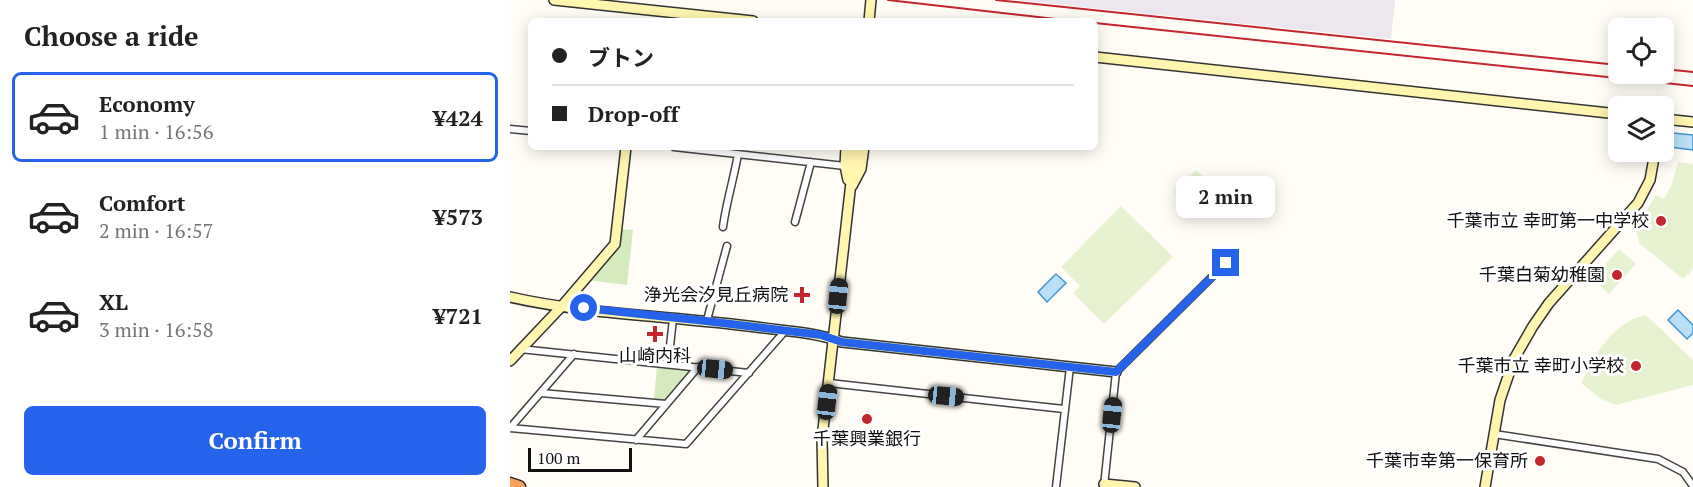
<!DOCTYPE html>
<html lang="en">
<head>
<meta charset="utf-8">
<style>
	body { margin:0; font-family:"PT Serif","Noto Sans JP",serif; background:#f2f2f2; color:#222; height:100vh; display:flex; flex-direction:column; font-size:22px; white-space:nowrap }
	* { box-sizing:border-box; margin:0 }
	p { font-size:20px; color:#767676 }
	.icon { flex:none; width:33px; height:33px; fill:none; stroke:currentColor; stroke-width:2; stroke-linecap:round; stroke-linejoin:round }
	.map { position:relative; flex:1; overflow:hidden }
	.sheet { display:flex; flex-direction:column; background:#fff; width:510px }
	.sheet>* { flex:none }
	.banner { position:absolute; left:18px; top:18px; width:570px; height:132px; border-radius:9px; box-shadow:0 3px 15px #0003; display:grid; align-content:center; height:132px; padding:0 24px; background:#fff }
	.buttons { position:absolute; left:1098px; top:18px; display:grid; gap:12px }
	.buttons a { display:grid; place-items:center; width:66px; height:66px; border-radius:9px; background:#fff; box-shadow:0 3px 15px #0003; font-size:30px }
	.scale { position:absolute; left:18px; bottom:15px; width:104px; box-sizing:border-box; padding-left:6px; border:3px solid #111; border-top:0; font-size:16px; line-height:21px; white-space:nowrap; color:#111; -webkit-text-stroke:4px #fff; paint-order:stroke }
	.end { position:absolute; width:27px; height:27px; margin:-14px; border:8px solid #2563eb; background:#fff; box-shadow:0 0 0 3px #fff }
	.from { border-radius:50% }
	.bubble { position:absolute; height:42px; border-radius:9px; background:#fff; box-shadow:0 3px 15px #0003; font-size:20px; font-weight:700; line-height:42px; text-align:center }
	.car { position:absolute; width:18px; height:36px; margin:-18px -9px; border-radius:8px; box-shadow:0 0 4px 2px #0007; background:linear-gradient(#222 24%,#8ab4d8 0 40%,#222 0 76%,#8ab4d8 0 86%,#222 0) }
	.banner b { display:flex; align-items:center; gap:21px; height:57px; font-size:22px }
	.banner b+b { border-top:2px solid #e0e0e0 }
	.banner i { width:15px; height:15px; background:#222 }
	ul { padding:0; list-style:none }
	li { display:flex; align-items:center; gap:18px; height:90px; margin:0 12px 9px; padding:0 12px; border:3px solid transparent; border-radius:9px }
	li div { flex:1 }
	li b { display:block; font-size:22px }
	li em { font-style:normal; font-weight:700 }
	li.on { border-color:#2563eb }
	li>.icon { width:54px; height:54px; stroke-width:1.5 }
	h2 { padding:0 24px; font-size:27px; line-height:72px }
	.button { display:flex; gap:12px; margin-top:auto; padding:12px 24px }
	.button a { flex:1; height:69px; border-radius:9px; background:#2563eb; color:#fff; font-size:24px; font-weight:700; line-height:69px; text-align:center }
	main { display:flex; flex:1; min-height:0 }
	.map>svg:first-child { display:block }
	.industrial { fill:#eee6ef }
	.green { fill:#d5ebbd }
	.pitch { fill:#e6f2cf }
	.water { fill:#b9e0f7; stroke:#3f96cf; stroke-width:1.5 }
	.lines { fill:none; stroke-linecap:round; stroke-linejoin:round }
	.street-casing { stroke:#444; stroke-width:9 }
	.secondary-casing { stroke:#333; stroke-width:12 }
	.highway-casing { stroke:#222; stroke-width:15 }
	.street { stroke:#fff; stroke-width:6 }
	.secondary { stroke:#fff6b0; stroke-width:9 }
	.highway { stroke:#f5a25d; stroke-width:12 }
	.rail { stroke:#c4262e; stroke-width:2 }
	.route { stroke:#2563eb; stroke-width:8 }
	.poi-dot { fill:#c4262e; stroke:#fff; stroke-width:2 }
	.labels { text-anchor:middle; stroke-width:6; stroke-linejoin:round; paint-order:stroke }
	.poi-label { font-size:18px; fill:#111; stroke:#fff; text-anchor:end }
</style>
</head>
<body>
<main>
<section class="sheet">
<h2>Choose a ride</h2>
<ul>
<li class="on"><svg class="icon" aria-label="car" viewBox="0 0 24 24"><path d="M5 17H2v-5l4-1 3-4h7l3 4 3 1v5h-3M9 17h6M6 11h13"/><circle cx="7" cy="17" r="2"/><circle cx="17" cy="17" r="2"/></svg><div><b>Economy</b><p>1 min · 16:56</p></div><em>¥424</em></li>
<li><svg class="icon" aria-label="car" viewBox="0 0 24 24"><path d="M5 17H2v-5l4-1 3-4h7l3 4 3 1v5h-3M9 17h6M6 11h13"/><circle cx="7" cy="17" r="2"/><circle cx="17" cy="17" r="2"/></svg><div><b>Comfort</b><p>2 min · 16:57</p></div><em>¥573</em></li>
<li><svg class="icon" aria-label="car" viewBox="0 0 24 24"><path d="M5 17H2v-5l4-1 3-4h7l3 4 3 1v5h-3M9 17h6M6 11h13"/><circle cx="7" cy="17" r="2"/><circle cx="17" cy="17" r="2"/></svg><div><b>XL</b><p>3 min · 16:58</p></div><em>¥721</em></li>
</ul>
<div class="button"><a>Confirm</a></div>
</section>
<div class="map">
<svg width="1183" height="487" viewBox="0 0 1183 487">
	<rect width="100%" height="100%" fill="#fffdf5"/>
	<path class="industrial" d="M 504,0 L 885,0 L 881,39 Z"/>
	<path class="green" d="M 110,229 L 123,230 L 117,285 L 77,280 Z
		M 147,366 L 178,368 L 180,373 L 155,400 L 144,399 Z"/>
	<path class="pitch" d="M 1168,162 L 1183,164 L 1183,269 L 1173,279 L 1129,243 L 1126,228 L 1146,195 L 1154,199 L 1162,184 Z
		M 686,170 L 708,192 L 686,214 L 664,192 Z
		M 611,206 L 663,257 L 594,324 L 563,293 L 570,286 L 551,267 Z
		M 1109,249 L 1126,264 L 1099,294 L 1082,279 Z
		M 1136,315 L 1183,360 L 1183,385 L 1106,405 L 1091,399 L 1071,383 C 1086,354 1101,323 1136,315 Z"/>
	<path class="water" d="M 1162,133 L 1183,135 L 1183,150 L 1160,147 Z
		M 546,274 L 556,283 L 537,302 L 528,292 Z
		M 1168,310 L 1183,325 L 1183,333 L 1177,339 L 1158,320 Z"/>
	<g class="lines">
		<defs>
			<path id="street" d="M 0,129 L 21,131
				M 164,147 L 335,166
				M 285,222 L 301,162
				M 213,227 C 216,203 224,178 228,154
				M 197,320 L 217,246
				M 10,349 L 239,373
				M 158,364 L 163,319
				M 319,383 L 554,409
				M 31,393 L 156,404
				M 0,428 L 176,444 L 275,331
				M 0,428 L 64,354
				M 984,434 L 1148,459 L 1173,472 L 1183,486
				M 126,440 L 188,367
				M 594,486 L 606,372 L 716,263
				M 546,487 L 560,367"/>
			<path id="secondary" d="M 44,0 L 243,21
				M 359,21 L 361,0
				M 585,57 L 1108,114
				M 1154,119 L 1183,122
				M 336,147 L 335,166 L 338,180
				M 342,186 L 351,169 L 354,147
				M 0,297 C 79,315 166,316 246,327 C 275,331 304,332 332,342 L 606,372
				M 0,361 L 52,306 L 105,244 L 116,147
				M 594,484 L 625,487
				M 313,487 L 312,438 L 345,147
				M 975,487 L 990,400 L 1004,359 L 1023,326 L 1039,303 L 1128,203 L 1140,180 L 1145,152"/>
			<path id="highway" d="M 0,484 L 9,487"/>
		</defs>
		<use href="#street" class="street-casing"/>
		<use href="#secondary" class="secondary-casing"/>
		<use href="#highway" class="highway-casing"/>
		<use href="#street" class="street"/>
		<use href="#secondary" class="secondary"/>
		<use href="#highway" class="highway"/>
		<path class="rail" d="M 378,0 L 563,21
			M 486,0 L 1108,65
			M 585,23 L 1183,86
			M 1154,69 L 1183,72"/>
	</g>
	<g class="lines">
		<path class="route" d="M 74,308 L 196,321 L 311,335 L 332,342 L 606,372 L 716,263"/>
	</g>
	<g class="poi-dot">
		<circle cx="1151" cy="221" r="6"/>
		<circle cx="1107" cy="275" r="6"/>
		<path d="M289 286h6v6h6v6h-6v6h-6v-6h-6v-6h6z"/>
		<path d="M142 325h6v6h6v6h-6v6h-6v-6h-6v-6h6z"/>
		<circle cx="1126" cy="366" r="6"/>
		<circle cx="357" cy="419" r="6"/>
		<circle cx="1030" cy="461" r="6"/>
	</g>
	<g class="labels">
		<g class="poi-label">
			<text x="1139" y="227">千葉市立 幸町第一中学校</text>
			<text x="1095" y="281">千葉白菊幼稚園</text>
			<text x="278" y="301">浄光会汐見丘病院</text>
			<text x="145" y="362" text-anchor="middle">山崎内科</text>
			<text x="1114" y="372">千葉市立 幸町小学校</text>
			<text x="357" y="445" text-anchor="middle">千葉興業銀行</text>
			<text x="1018" y="467">千葉市幸第一保育所</text>
		</g>
	</g>
</svg>
<div class="buttons">
<a><svg class="icon" aria-label="locate" viewBox="0 0 24 24"><circle cx="12" cy="12" r="6"/><path d="M12 2v4M12 18v4M2 12h4M18 12h4"/></svg></a>
<a><svg class="icon" aria-label="layers" viewBox="0 0 24 24"><path d="M12 4l9 5-9 5-9-5zM3 14l9 5 9-5"/></svg></a>
</div>
<div class="scale">100 m</div>
<i class="end from" style="left:74px;top:308px"></i>
<i class="end" style="left:716px;top:263px"></i>
<div class="bubble" style="left:666px;top:176px;width:99px">2 min</div>
<i class="car" style="left:328px;top:296px;rotate:6deg"></i>
<i class="car" style="left:205px;top:369px;rotate:96deg"></i>
<i class="car" style="left:436px;top:396px;rotate:96deg"></i>
<i class="car" style="left:317px;top:402px;rotate:7deg"></i>
<i class="car" style="left:602px;top:415px;rotate:6deg"></i>
<div class="banner">
<b><i class="from"></i>ブトン</b>
<b><i></i>Drop-off</b>
</div>
</div>
</main>
</body>
</html>
